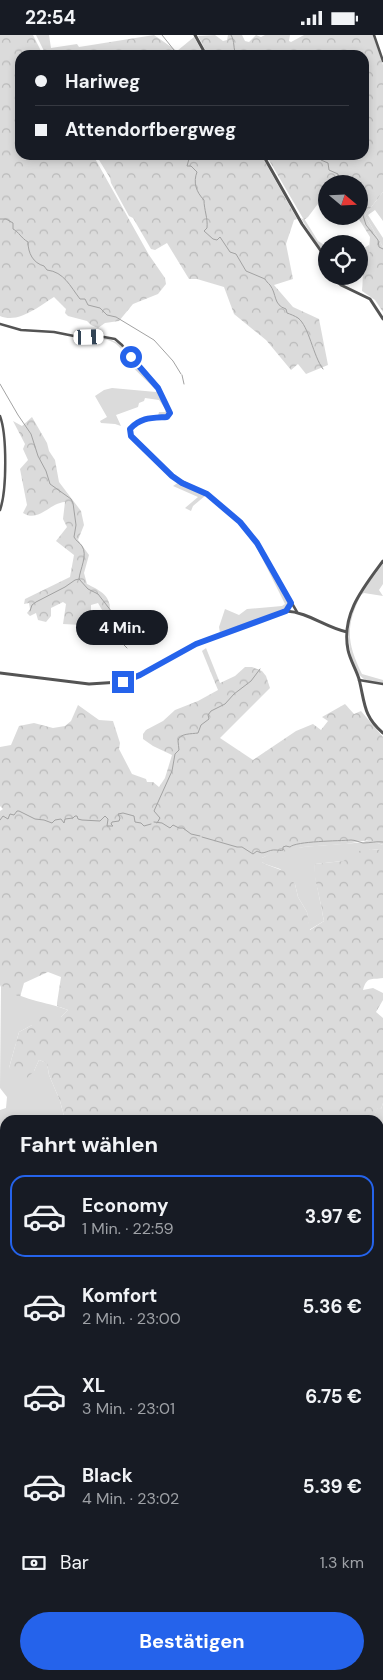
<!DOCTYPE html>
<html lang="de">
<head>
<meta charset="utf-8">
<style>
	body { margin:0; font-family:"DM Sans",sans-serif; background:#20242c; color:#f1f3f6; height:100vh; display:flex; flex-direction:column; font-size:19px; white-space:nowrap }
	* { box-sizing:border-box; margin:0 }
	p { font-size:16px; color:#9ea1a6 }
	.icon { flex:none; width:28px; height:28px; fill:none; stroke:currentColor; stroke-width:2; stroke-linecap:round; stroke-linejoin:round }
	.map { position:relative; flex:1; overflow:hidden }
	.details { position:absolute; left:0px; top:1080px; width:384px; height:565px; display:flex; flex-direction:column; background:#171b24; border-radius:15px 15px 0 0; box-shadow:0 2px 8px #0003 }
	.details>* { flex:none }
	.top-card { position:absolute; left:15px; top:15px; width:354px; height:110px; border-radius:15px; box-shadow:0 2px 8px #0003; display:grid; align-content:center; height:110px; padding:0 20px; background:#171b24 }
	.needle { width:32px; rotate:109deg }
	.controls { position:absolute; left:318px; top:140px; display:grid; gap:10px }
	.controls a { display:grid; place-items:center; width:50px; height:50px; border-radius:50%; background:#171b24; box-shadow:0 2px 8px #0003; font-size:25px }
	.end { position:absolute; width:22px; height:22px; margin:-11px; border:6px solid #2563eb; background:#fff; box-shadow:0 0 0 2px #fff }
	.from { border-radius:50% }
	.bubble { position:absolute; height:35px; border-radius:18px; background:#171b24; box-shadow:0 2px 8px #0003; font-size:16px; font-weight:700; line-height:35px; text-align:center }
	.car { position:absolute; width:15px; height:30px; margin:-15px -8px; border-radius:6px; box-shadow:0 0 4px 1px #0007; background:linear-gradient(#fff 24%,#345 0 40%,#fff 0 76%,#345 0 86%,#fff 0) }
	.top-card b { display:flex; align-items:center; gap:18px; height:48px; font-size:19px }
	.top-card b+b { border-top:1px solid #363941 }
	.top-card i { width:12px; height:12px; background:#f1f3f6 }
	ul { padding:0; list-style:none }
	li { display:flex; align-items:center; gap:15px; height:82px; margin:0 10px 8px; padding:0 10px; border:2px solid transparent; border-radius:15px }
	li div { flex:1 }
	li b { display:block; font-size:19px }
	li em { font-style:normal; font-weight:700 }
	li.on { border-color:#2563eb }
	li>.icon { width:45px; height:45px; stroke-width:1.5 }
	h2 { padding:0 20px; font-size:22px; line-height:60px }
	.pay { display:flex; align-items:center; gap:12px; height:55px; padding:0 20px; font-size:19px }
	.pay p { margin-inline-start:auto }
	.cta { display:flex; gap:10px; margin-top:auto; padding:10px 20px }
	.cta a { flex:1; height:58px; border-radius:30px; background:#2563eb; color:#fff; font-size:20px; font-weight:700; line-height:58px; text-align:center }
	.status { display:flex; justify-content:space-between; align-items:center; height:35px; padding:0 25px; background:#171b24; direction:ltr }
	.status svg { height:14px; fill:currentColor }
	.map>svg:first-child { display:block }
	.grass { fill:#dbdbdb }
	.forest { fill:url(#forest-crowns) }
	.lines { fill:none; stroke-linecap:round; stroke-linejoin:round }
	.stream { stroke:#a2a2a2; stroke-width:1 }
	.minor { stroke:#545454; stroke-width:2.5 }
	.tertiary { stroke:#545454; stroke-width:3 }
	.route { stroke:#2563eb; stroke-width:6 }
</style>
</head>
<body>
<div class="status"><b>22:54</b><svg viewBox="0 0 49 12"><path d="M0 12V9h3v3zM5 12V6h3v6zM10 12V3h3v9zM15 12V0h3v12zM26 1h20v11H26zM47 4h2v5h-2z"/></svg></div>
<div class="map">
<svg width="383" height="1645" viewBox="0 0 383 1645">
	<defs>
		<pattern id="forest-crowns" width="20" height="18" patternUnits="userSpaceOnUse" patternTransform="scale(1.25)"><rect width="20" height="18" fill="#dbdbdb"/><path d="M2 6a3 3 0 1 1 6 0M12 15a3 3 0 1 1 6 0" fill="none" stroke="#bababa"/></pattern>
	</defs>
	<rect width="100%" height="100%" fill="#fff"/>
	<path class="grass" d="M 383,157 L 383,186 L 375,175 L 368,180 L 383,203 L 383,212 L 365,180 Z
		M 301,183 L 305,185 L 318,206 L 326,211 L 326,224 Z
		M 369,210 L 370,224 L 365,228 L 362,236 L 359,236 L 359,216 Z
		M 86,303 L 107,303 L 120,309 L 157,353 L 169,377 L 166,381 L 158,381 L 159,377 L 165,377 L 166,375 L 159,365 L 145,363 L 144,366 L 139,368 L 138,372 L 116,380 L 121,391 L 115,389 L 101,388 L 100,386 L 107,382 L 95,361 L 104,355 L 112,353 L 156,357 L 156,355 L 122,322 L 125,319 C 113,302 105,304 86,305 Z
		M 179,447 L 206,460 L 193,471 L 191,476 L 185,473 L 198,462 L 173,451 Z
		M 252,503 L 290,567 L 286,574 L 220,598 L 219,592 L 225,574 L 239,580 L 247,574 L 282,571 L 285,569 Z
		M 383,529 L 383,549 L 379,555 L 383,561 L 364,558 L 361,560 C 345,592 347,608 362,639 L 383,645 L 383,648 C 377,647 369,647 364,644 C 347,633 346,591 353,574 C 360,558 372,543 383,529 Z
		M 369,805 L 383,810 L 383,815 L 371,814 L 343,826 L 315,829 C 314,843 318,853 320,866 C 322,872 322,879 324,886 L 309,895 L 307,877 L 298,862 L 295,849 L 280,834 L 265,829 L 262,827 L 262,823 C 286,809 335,811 363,807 Z
		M 1,949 C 20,966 45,966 68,975 L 61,982 L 32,990 L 19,997 L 9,1033 L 34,1036 L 39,1025 L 47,1028 L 49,1040 L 60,1066 L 65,1085 L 5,1085 L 5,1136 L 3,1138 L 0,1137 L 0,1075 L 6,1073 L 7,1062 L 0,1053 Z
		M 383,1068 L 383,1171 L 379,1171 L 379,1085 L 372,1085 L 378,1072 L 381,1074 Z
		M 0,1143 L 5,1143 L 5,1288 L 2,1287 L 3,1278 L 0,1277 Z
		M 379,1207 L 383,1208 L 383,1289 L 379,1289 Z
		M 0,1290 L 5,1291 L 5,1421 L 0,1420 Z
		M 379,1323 L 383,1324 L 383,1358 L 380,1359 L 383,1380 L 379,1379 Z
		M 379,1382 L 383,1383 L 383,1408 L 379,1407 Z
		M 383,1577 L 383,1635 L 381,1645 L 193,1645 L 191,1643 L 204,1643 L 206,1640 L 379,1640 L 379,1578 Z"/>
	<path class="forest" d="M 0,0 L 33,0 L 43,20 L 20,20 L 20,120 L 93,120 L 149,220 L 165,243 L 166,249 L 158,259 L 133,269 L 119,286 L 105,288 L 98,293 L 91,290 L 87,286 L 68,281 L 65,278 L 66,274 L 54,262 C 39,271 19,289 0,281 Z
		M 36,0 L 49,0 L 51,13 L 77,9 L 79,12 L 154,0 L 177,16 L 194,2 L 204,20 L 46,20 Z
		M 215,0 L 223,6 L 227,5 L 228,0 L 242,0 L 245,6 L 249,7 L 256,0 L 261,2 L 265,0 L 290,0 L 289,6 L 291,7 L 304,0 L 373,0 L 383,30 L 383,157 L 365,180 L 383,212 L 383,277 L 375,265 L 362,256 C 364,241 360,234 370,223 L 369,214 L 370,202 L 357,181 L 359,181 L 359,149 L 326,149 L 326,158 L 308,182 L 304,185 L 266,120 L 364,120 L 364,20 L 208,20 L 198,1 Z
		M 96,120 L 261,120 L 297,184 L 294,185 L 286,209 L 293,244 L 274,250 L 293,272 L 319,284 L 328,330 L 306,339 L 298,329 L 291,335 L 266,305 L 234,279 L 224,252 L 197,244 L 189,244 L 167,208 L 155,215 L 151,214 L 133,183 L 129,181 L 111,148 L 110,143 Z
		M 32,382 L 47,408 L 49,416 L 55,425 L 59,447 L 81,476 L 84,490 L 78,505 L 89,520 L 84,538 L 87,549 C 99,555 111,560 110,576 L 105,580 L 98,568 L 91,570 L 91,578 L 81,590 L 63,589 L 66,569 L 63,567 L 51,573 L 51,581 L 46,587 L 38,585 L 36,578 L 30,581 L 27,578 L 30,574 L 29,568 L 24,569 L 25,564 L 70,542 L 74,520 L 56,506 L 67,492 L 63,484 L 65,467 C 49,468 39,488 23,478 L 27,470 L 20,434 L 28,425 L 23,414 L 25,409 L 13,386 L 22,391 Z
		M 206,613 L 220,648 L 235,641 L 245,632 L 252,632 L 262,636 L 266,641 L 270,653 L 220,703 L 253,725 L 296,696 L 313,689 L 321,695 L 328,686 L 322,682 L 345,669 L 354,679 L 361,676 L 383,702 L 383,810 L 369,805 L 346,809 L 303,812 L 266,821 L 262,823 L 262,827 L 265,829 L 289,838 L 290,843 L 295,849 L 298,862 L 307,877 L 310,895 L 324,886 C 322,879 322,872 320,866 C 318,853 313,842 315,829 L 343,826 L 359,816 L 371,814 L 383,815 L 383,943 C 371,945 367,941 363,955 L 373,953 L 383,958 L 383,965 L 376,977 L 383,983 L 383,1068 L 381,1074 L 378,1073 L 372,1085 L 65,1085 L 60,1066 L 49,1040 L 47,1028 L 39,1025 L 34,1036 L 27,1043 L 9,1033 L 19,997 L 32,990 L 31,978 L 61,982 L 68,975 L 57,971 L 57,968 L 61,942 L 48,937 L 24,948 L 20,962 L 11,958 L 1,950 L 0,952 L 0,776 L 3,774 L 0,771 L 0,712 L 11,710 L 19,691 L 34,688 L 53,693 L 65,691 L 71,686 L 78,670 L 99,685 L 113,686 L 120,708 L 119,714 L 132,739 L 146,744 L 147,747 L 153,747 L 159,752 L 165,743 L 172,720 L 153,711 L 143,704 L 143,699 L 146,695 L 163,686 L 175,675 L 198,666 L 218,655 L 202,616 Z
		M 379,1171 L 383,1171 L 383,1208 L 379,1207 Z
		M 0,1420 L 5,1421 L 5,1640 L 178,1640 L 191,1643 L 193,1645 L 0,1645 Z
		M 383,1528 L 382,1575 L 379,1575 L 379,1532 Z"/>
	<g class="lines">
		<path class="stream" d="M 162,0 L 174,15
			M 231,0 C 235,6 233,14 236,20
			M 175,20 L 175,18
			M 246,20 L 250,20
			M 186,120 L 189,124 L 187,131 L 191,131 L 197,137 C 193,147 196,157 204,165 C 204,175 208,183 207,193 L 204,196 L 213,204 L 217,205 L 220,202 L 230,217 L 236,219 L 246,236 L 265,244 C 266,246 268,248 270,250 C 277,259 273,270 286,274 L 287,278 C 290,279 295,281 298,283 C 309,291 313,321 323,334
			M 321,120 L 321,125 L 328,128 L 329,135 L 338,139 L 339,149
			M 346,149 L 347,149
			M 359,161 L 363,164 L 359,170
			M 359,174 L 362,177 L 366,190 L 378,205 L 379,212 L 383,214
			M 0,184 L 6,184 L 13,188 L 13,194 C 19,197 21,203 28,207 C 28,218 33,228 44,231 L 47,235 C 64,237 70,251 80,264 L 85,264 L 88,270 L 100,273 L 107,280 L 116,282 L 154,305 L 173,326 L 181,339
			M 182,340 L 184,349
			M 0,349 L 18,380 L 31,399 L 38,421 L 46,436 L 50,449 L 71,464 L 73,468 L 76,490 L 74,502 C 76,506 80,508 82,511 C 88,520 80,534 79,544 L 88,554 L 98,559 L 115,581 L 116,596 L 122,608 L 127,613
			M 30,576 L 32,570 L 36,567 L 65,552 L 75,545 L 79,544
			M 0,785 L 3,781 L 8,784 L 10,779 L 14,780 L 17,776 L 19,776 L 35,784 L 44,785 L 52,788 L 55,785 L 61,784 L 64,788 L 65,784 L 73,783 L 75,781 L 77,781 L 78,784 L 82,785 L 100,786 L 105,781 L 108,784 L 107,791 L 113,791 L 111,789 L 112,787 L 119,786 L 120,783 L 118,779 L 123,778 L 134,781 L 135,787 L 141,788 L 144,791 L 151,789
			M 154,787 L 162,788 L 170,793 L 173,790 L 179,793 L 183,793 L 191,799 L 200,801
			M 157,788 L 160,783 L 154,776 L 172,736 L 175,719 L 179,715 C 179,712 178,709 178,706 C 179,698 192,699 198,698 L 201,690 L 209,684 L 208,680 L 211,676 L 225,669 L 234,659 L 251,646 L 260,634
			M 202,802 L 237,812 L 242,812 L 253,819 L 257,816 C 264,821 268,814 276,815 C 278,815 281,816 283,815 L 283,812 L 286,811 L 290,812 C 296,806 339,806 351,805 C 355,805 359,807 363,808 C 370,808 376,806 383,807
			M 0,1140 L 5,1141
			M 379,1184 L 381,1185 L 383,1182
			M 0,1484 L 5,1484
			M 379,1536 L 383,1536"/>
		<path class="minor" d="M 374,0 L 383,26
			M 0,289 L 21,295 L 54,297 L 79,302 L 104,302 L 115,304 L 122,310 L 136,329 L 156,350 L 170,376 L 167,382 C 152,383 141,382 130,394 L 131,401 L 174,442 L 208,460 L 222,471 L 244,492 L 260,513 L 297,577
			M 0,381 C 7,400 7,455 0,475
			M 286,576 L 291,568
			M 359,645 L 383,649
			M 379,1577 L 383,1577"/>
		<path class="tertiary" d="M 195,0 L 206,20
			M 263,120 L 302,189 L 321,216 L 326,229
			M 332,241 L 341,250 L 370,264 L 383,284
			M 383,526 C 363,553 341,579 348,615 C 350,625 356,634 359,644 C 365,668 363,681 383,698
			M 0,638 L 89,649 L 120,647 L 140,640 L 196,609 L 286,576 C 308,577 326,593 347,597
			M 0,1289 L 5,1289
			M 379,1381 L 383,1382"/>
	</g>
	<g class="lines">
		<path class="route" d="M 123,647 L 140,640 L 196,609 L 286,576 L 291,568 L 257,508 L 240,487 L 207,459 L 182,448 L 172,441 L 131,401 L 130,394 C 141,382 152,383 167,382 L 170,378 L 158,353 L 131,322"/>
	</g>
</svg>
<div class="controls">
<a><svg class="needle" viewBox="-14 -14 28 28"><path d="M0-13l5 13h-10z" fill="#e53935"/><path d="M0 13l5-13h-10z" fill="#9ea1a6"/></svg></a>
<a><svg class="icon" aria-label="locate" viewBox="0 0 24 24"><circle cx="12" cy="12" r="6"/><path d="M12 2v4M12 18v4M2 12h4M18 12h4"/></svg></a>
</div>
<i class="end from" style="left:131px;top:322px"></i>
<i class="end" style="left:123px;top:647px"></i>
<div class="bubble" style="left:76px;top:575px;width:92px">4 Min.</div>
<i class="car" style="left:89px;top:302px;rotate:88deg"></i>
<div class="top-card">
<b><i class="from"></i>Hariweg</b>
<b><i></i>Attendorfbergweg</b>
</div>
<section class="details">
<h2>Fahrt wählen</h2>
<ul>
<li class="on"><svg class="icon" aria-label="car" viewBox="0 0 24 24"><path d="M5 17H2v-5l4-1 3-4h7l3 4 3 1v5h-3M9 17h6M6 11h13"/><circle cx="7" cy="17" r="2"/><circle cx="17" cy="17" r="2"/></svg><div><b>Economy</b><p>1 Min. · 22:59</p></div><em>3.97 €</em></li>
<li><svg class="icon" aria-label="car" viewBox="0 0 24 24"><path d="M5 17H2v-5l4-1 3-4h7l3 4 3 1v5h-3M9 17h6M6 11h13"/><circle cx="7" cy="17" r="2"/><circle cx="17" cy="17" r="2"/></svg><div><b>Komfort</b><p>2 Min. · 23:00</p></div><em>5.36 €</em></li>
<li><svg class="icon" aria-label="car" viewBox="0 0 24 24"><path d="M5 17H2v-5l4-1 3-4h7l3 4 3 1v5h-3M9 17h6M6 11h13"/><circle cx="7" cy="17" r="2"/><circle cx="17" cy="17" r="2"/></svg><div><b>XL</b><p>3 Min. · 23:01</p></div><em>6.75 €</em></li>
<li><svg class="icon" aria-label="car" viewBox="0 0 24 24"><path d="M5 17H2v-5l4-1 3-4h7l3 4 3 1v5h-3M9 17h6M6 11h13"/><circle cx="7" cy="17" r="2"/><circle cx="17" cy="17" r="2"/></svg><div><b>Black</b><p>4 Min. · 23:02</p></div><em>5.39 €</em></li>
</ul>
<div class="pay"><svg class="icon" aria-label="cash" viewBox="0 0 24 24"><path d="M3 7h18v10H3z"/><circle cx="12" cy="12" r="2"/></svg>Bar<p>1.3 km</p></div>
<div class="cta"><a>Bestätigen</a></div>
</section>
</div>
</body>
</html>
